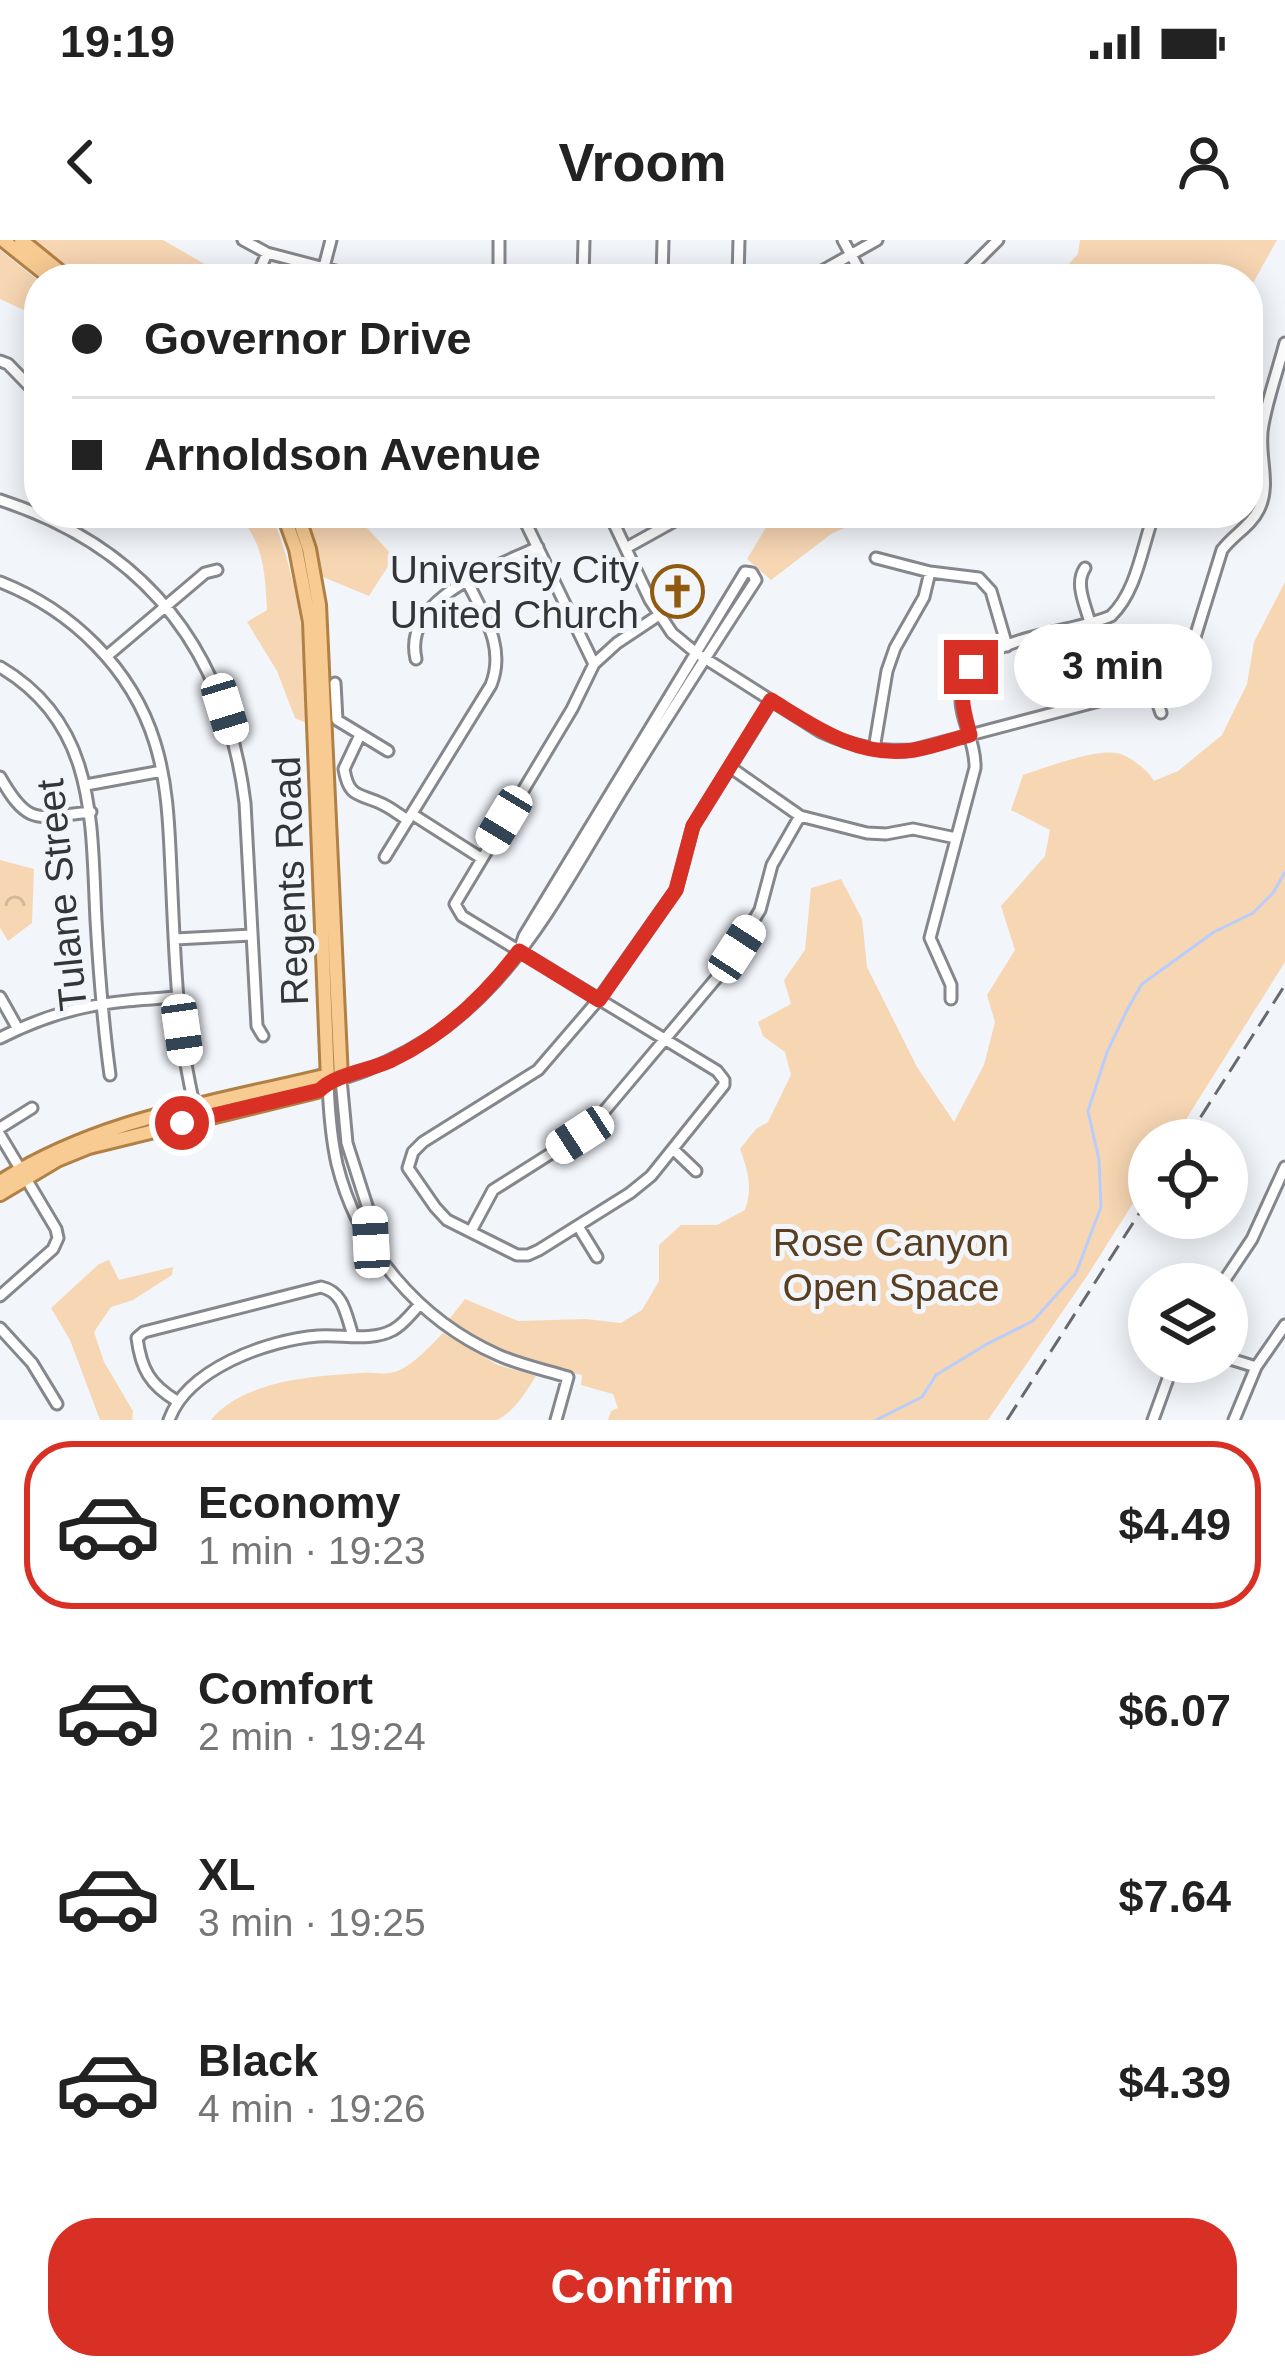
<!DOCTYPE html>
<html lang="en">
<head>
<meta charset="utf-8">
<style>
	body { margin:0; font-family:Helvetica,sans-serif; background:#f6f6f6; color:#222; height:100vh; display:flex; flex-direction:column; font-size:45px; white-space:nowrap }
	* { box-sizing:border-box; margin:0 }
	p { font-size:39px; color:#767676 }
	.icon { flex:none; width:66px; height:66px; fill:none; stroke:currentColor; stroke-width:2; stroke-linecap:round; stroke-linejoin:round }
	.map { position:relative; height:1180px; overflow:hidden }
	.drawer { display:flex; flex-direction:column; background:#fff; flex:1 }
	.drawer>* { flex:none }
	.hud { position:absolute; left:24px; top:24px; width:1239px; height:264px; border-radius:48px; box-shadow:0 6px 30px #0003; display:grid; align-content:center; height:264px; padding:0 48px; background:#fff }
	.fabs { position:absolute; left:1128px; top:879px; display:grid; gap:24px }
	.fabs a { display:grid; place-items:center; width:120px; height:120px; border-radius:50%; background:#fff; box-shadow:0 6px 30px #0003; font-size:60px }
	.end { position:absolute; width:54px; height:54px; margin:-27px; border:15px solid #d93025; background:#fff; box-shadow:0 0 0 6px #fff }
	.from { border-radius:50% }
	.bubble { position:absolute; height:84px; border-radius:42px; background:#fff; box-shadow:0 6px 30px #0003; font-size:39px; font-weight:700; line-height:84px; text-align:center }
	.car { position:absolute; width:36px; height:72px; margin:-36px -18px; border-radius:15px; box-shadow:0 0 9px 3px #0007; background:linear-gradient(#fff 24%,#345 0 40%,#fff 0 76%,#345 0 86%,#fff 0) }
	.hud b { display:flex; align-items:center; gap:42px; height:114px; font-size:45px }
	.hud b+b { border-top:3px solid #e0e0e0 }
	.hud i { width:30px; height:30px; background:#222 }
	ul { padding:21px 0 0; list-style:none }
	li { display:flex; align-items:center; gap:36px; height:168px; margin:0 24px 18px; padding:0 24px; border:6px solid transparent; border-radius:48px }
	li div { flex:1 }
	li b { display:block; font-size:45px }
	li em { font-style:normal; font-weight:700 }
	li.current { border-color:#d93025 }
	li>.icon { width:108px; height:108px; stroke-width:1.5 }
	.cta { display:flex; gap:24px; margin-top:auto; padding:24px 48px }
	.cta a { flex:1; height:138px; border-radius:48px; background:#d93025; color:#fff; font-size:48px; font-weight:700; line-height:138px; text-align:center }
	.status { display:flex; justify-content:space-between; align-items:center; height:84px; padding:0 60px; background:#fff; direction:ltr }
	.status svg { height:33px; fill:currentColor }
	header { display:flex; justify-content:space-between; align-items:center; height:156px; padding:0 48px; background:#fff; font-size:54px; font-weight:700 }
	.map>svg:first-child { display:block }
	.grass { fill:#f7d6b3 }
	.park { fill:url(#park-crowns) }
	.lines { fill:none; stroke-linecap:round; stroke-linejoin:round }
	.stream { stroke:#b9cdfd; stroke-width:3 }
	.minor-casing { stroke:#85878c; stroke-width:15 }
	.major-casing { stroke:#b18044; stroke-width:18 }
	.minor { stroke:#fff; stroke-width:9 }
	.major { stroke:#f8cb93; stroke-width:12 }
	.rail { stroke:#67696c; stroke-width:3; stroke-dasharray:18 9; stroke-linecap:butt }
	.route { stroke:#d93025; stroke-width:15 }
	.labels { text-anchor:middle; stroke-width:10; stroke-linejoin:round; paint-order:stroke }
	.poi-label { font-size:39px; fill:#343537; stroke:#f2f5fa; text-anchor:end }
	.street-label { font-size:39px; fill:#343537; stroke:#f2f5fa }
	.park-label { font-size:39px; fill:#593e1f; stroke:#f2f5fa }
</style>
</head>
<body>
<div class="status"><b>19:19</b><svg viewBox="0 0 49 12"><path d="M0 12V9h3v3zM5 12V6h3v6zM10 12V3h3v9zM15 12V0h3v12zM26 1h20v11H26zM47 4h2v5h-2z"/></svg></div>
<header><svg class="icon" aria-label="back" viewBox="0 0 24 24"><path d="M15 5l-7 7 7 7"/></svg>Vroom<svg class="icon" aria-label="person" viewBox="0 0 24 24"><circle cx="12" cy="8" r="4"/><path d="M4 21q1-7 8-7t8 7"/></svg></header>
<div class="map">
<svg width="1285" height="1180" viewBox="0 0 1285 1180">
	<defs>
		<pattern id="park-crowns" width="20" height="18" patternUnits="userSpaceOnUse" patternTransform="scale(3)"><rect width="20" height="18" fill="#f7d6b3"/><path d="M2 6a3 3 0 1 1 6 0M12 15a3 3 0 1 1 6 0" fill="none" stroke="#d4b89b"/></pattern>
	</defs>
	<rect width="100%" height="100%" fill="#f2f5fa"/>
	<path class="grass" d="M 30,0 L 163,0 L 208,26 L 197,39 L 78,39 Z
		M 1080,0 L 1277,0 L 1248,52 L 1248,39 L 1055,39 L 1078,14 Z
		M 0,10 L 39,41 L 39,83 L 26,71 L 0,59 Z
		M 234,273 L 271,273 C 299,343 308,409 306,483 L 295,478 L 277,431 L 247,382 L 267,370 C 265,333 264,298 234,273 Z
		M 305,273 L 361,273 L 366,287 L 394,317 L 369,356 L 323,337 Z
		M 775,273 L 1007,273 L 984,284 L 868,274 L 864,279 L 831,294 L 771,340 L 747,319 Z
		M 1285,342 L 1285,722 L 1173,900 L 1149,900 L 1149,938 L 1089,1033 L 988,1180 L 608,1180 L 611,1171 L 618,1168 L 613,1154 L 581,1145 L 582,1135 C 534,1124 489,1110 447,1082 L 465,1059 L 518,1081 L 586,1079 L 621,1083 L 642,1070 L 659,1041 L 659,1005 L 681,985 L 717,985 L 745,970 C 753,947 748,931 740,909 L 756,889 L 768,882 L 791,835 L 785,812 L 763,796 L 758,782 L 791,764 L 784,740 L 805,710 L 811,648 L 841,639 L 862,679 L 867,727 L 917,827 L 954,882 L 984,825 L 995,782 L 987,755 L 1015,710 L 1001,666 L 1045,616 L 1050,590 L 1011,570 L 1023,535 C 1045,528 1094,509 1116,513 C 1129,515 1148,530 1154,541 L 1178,531 L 1222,495 L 1247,444 L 1254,402 Z
		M 109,1020 L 119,1040 L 173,1027 L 172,1035 L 133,1060 L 111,1067 L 94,1092 L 104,1122 L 133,1171 L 132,1180 L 100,1180 L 70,1100 L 51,1068 L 99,1024 Z
		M 443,1093 L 498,1125 L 536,1136 C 525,1153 516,1170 497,1180 L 211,1180 C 243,1140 315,1136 362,1133 C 375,1132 387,1136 400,1130 C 416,1122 430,1106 443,1093 Z"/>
	<path class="park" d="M 0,620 L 34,629 L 32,683 L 8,701 L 0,688 Z"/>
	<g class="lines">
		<path class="stream" d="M 876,1180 L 922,1157 L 936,1135 L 987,1104 L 1033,1081 L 1076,1033 L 1101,967 L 1099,920 L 1088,871 L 1107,812 L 1127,770 L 1142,744 L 1214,692 L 1253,673 L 1273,653 L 1285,632"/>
		<defs>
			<path id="minor" d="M 243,0 L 267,13 L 366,39
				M 499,0 L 499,39
				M 843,0 L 864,39
				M 324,27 L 331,0
				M 815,35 L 877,0
				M 256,39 L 267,13
				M 583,39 L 584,0
				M 662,39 L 663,0
				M 738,39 L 739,0
				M 959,39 L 998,0
				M 0,121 L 8,124 L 39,156
				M 0,260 C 147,308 226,411 245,563 L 257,786 L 263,796
				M 521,273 L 594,424
				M 609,273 L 650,360 L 672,393 L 695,412 L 821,492 C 852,506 880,512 913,510 L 1152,447 C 1171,437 1182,427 1192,407 L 1222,310 C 1233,295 1251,286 1259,269 C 1272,243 1257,213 1263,185 C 1268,157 1278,130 1285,103
				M 626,308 L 689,273
				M 876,318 L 930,332 L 979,338 L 991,351 L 1007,406
				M 1085,328 C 1074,344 1086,366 1090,383
				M 0,342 C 71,370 132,428 155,503 C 168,545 169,588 171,631 C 175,714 176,799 198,879
				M 659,375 L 617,403 L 594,424 L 572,469 L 455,664 L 462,676 L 717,831 L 724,840 L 724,845 L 651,936 L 630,953 L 539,1010 L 528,1015 L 517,1015 L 447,980 L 435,967 L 408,928 L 413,912 L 423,902 L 538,830 L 599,759 L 676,650 L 693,586 L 771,461
				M 107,416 L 205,333 L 217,330
				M 416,419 C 402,357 495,328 538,307
				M 0,427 C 97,484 91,581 96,680 C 99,732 103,783 110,835
				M 335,443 L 337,480 L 388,511
				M 1152,447 L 1161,473
				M 360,495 L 344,529 C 349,558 358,553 380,563 C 390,567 399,575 408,580
				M 874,509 L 887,431 L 895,408 L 924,357 L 930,332
				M 730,527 L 800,576 L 867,593 L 886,594 L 913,589 L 956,598
				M 0,537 C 29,588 37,577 91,572
				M 86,545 L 162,531
				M 412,574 L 481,618
				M 385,617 L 491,445 C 506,407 484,376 467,341
				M 175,699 L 252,695
				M 0,757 L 18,789
				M 951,759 L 951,745 L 930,698 L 975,528 C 976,502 959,478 961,454 C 965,395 1069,395 1111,376 C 1135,353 1141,314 1151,283 L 1157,273
				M 0,798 C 65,765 106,762 177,757
				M 328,842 C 329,869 331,897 337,924 C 358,1009 419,1080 498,1115 C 520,1125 545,1130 568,1137 L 556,1180
				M 0,888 L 32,868
				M 0,895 L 56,989 L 58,998 L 53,1009 L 0,1056
				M 673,909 L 696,931
				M 578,986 L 597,1017
				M 471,991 L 493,950 L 580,895 L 596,881 L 724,729 L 760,670 L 772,625 L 800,576
				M 371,1002 L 370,975 L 347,903 L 341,839 C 494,792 545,676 622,550 C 666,479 711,409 756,340 L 752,333 L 745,332 L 524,696 L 519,711
				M 1222,1044 L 1252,999 L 1285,927
				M 0,1088 L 32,1123 L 57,1164
				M 1227,1118 L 1256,1127
				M 177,1161 C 150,1145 141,1129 137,1098 L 144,1092 L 321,1047 C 344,1052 346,1075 353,1096
				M 169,1180 C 187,1129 267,1100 318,1096 C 341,1094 371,1102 393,1090 C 403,1085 412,1073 420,1064
				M 1153,1180 L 1174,1122
				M 1234,1180 L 1256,1127 L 1285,1085"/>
			<path id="major" d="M 3,0 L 52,39
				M 21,0 L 69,39
				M 283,273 L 296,309 L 310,382 L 328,842
				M 0,942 C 96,880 211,863 320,837 L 328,842
				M 0,954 L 57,920 L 89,907 L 317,851 L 328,842 L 341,839 L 319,365 L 309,309 L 297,273"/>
		</defs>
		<use href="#minor" class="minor-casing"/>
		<use href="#major" class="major-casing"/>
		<use href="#minor" class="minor"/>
		<use href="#major" class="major"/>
		<path class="rail" d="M 1186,900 L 1285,745
			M 1007,1180 L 1149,958"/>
	</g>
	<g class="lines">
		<path class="route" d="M 182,883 L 320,850 C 334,835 370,830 390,821 C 443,796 484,757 519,711 L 599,760 L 676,650 L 693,586 L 771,460 C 815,487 859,519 914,510 C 932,507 951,500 970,495 C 963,469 957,451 971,427"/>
	</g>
	<defs>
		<symbol id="church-ring" viewBox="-11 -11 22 22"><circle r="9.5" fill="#f2f5fa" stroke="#905b0f" stroke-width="1.5"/><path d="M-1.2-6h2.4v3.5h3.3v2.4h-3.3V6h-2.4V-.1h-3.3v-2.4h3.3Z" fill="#905b0f"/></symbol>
	</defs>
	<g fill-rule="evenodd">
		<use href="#church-ring" x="648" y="322" width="59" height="59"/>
	</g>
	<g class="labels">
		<g class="poi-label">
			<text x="639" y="343">University City<tspan x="639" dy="45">United Church</tspan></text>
		</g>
		<g class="street-label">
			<text transform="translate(290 641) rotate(-92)" y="14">Regents Road</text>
			<text transform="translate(61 655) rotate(-96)" y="14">Tulane Street</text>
		</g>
		<g class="park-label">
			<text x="891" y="1016">Rose Canyon<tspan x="891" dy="45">Open Space</tspan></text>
		</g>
	</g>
</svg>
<div class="fabs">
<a><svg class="icon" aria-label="locate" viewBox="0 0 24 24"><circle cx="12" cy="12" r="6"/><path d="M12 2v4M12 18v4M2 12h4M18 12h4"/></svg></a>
<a><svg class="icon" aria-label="layers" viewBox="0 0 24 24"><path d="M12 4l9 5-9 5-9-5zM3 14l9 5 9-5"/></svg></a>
</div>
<i class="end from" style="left:182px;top:883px"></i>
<i class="end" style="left:971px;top:427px"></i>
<div class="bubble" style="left:1014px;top:384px;width:198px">3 min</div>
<i class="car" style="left:225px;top:469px;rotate:163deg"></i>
<i class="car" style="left:504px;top:580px;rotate:211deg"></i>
<i class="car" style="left:737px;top:709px;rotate:33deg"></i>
<i class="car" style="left:182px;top:790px;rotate:172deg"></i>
<i class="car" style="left:580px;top:895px;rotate:237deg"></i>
<i class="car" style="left:371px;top:1002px;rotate:357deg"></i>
<div class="hud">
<b><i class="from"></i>Governor Drive</b>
<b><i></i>Arnoldson Avenue</b>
</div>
</div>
<section class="drawer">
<ul>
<li class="current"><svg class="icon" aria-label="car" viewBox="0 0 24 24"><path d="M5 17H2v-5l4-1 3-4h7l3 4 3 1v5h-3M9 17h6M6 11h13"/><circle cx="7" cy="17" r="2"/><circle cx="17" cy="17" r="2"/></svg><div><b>Economy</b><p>1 min · 19:23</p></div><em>$4.49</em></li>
<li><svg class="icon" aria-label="car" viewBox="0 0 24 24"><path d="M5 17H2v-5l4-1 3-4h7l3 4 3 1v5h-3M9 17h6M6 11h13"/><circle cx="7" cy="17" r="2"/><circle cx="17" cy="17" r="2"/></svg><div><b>Comfort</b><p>2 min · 19:24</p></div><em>$6.07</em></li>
<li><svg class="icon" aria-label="car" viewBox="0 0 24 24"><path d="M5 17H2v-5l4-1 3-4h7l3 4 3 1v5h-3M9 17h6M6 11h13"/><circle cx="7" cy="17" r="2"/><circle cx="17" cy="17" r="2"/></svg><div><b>XL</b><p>3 min · 19:25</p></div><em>$7.64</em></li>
<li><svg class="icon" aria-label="car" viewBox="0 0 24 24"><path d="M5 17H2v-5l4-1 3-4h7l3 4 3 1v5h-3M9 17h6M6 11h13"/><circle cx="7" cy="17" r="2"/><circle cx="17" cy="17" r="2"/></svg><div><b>Black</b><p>4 min · 19:26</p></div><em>$4.39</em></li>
</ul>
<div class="cta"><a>Confirm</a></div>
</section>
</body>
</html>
